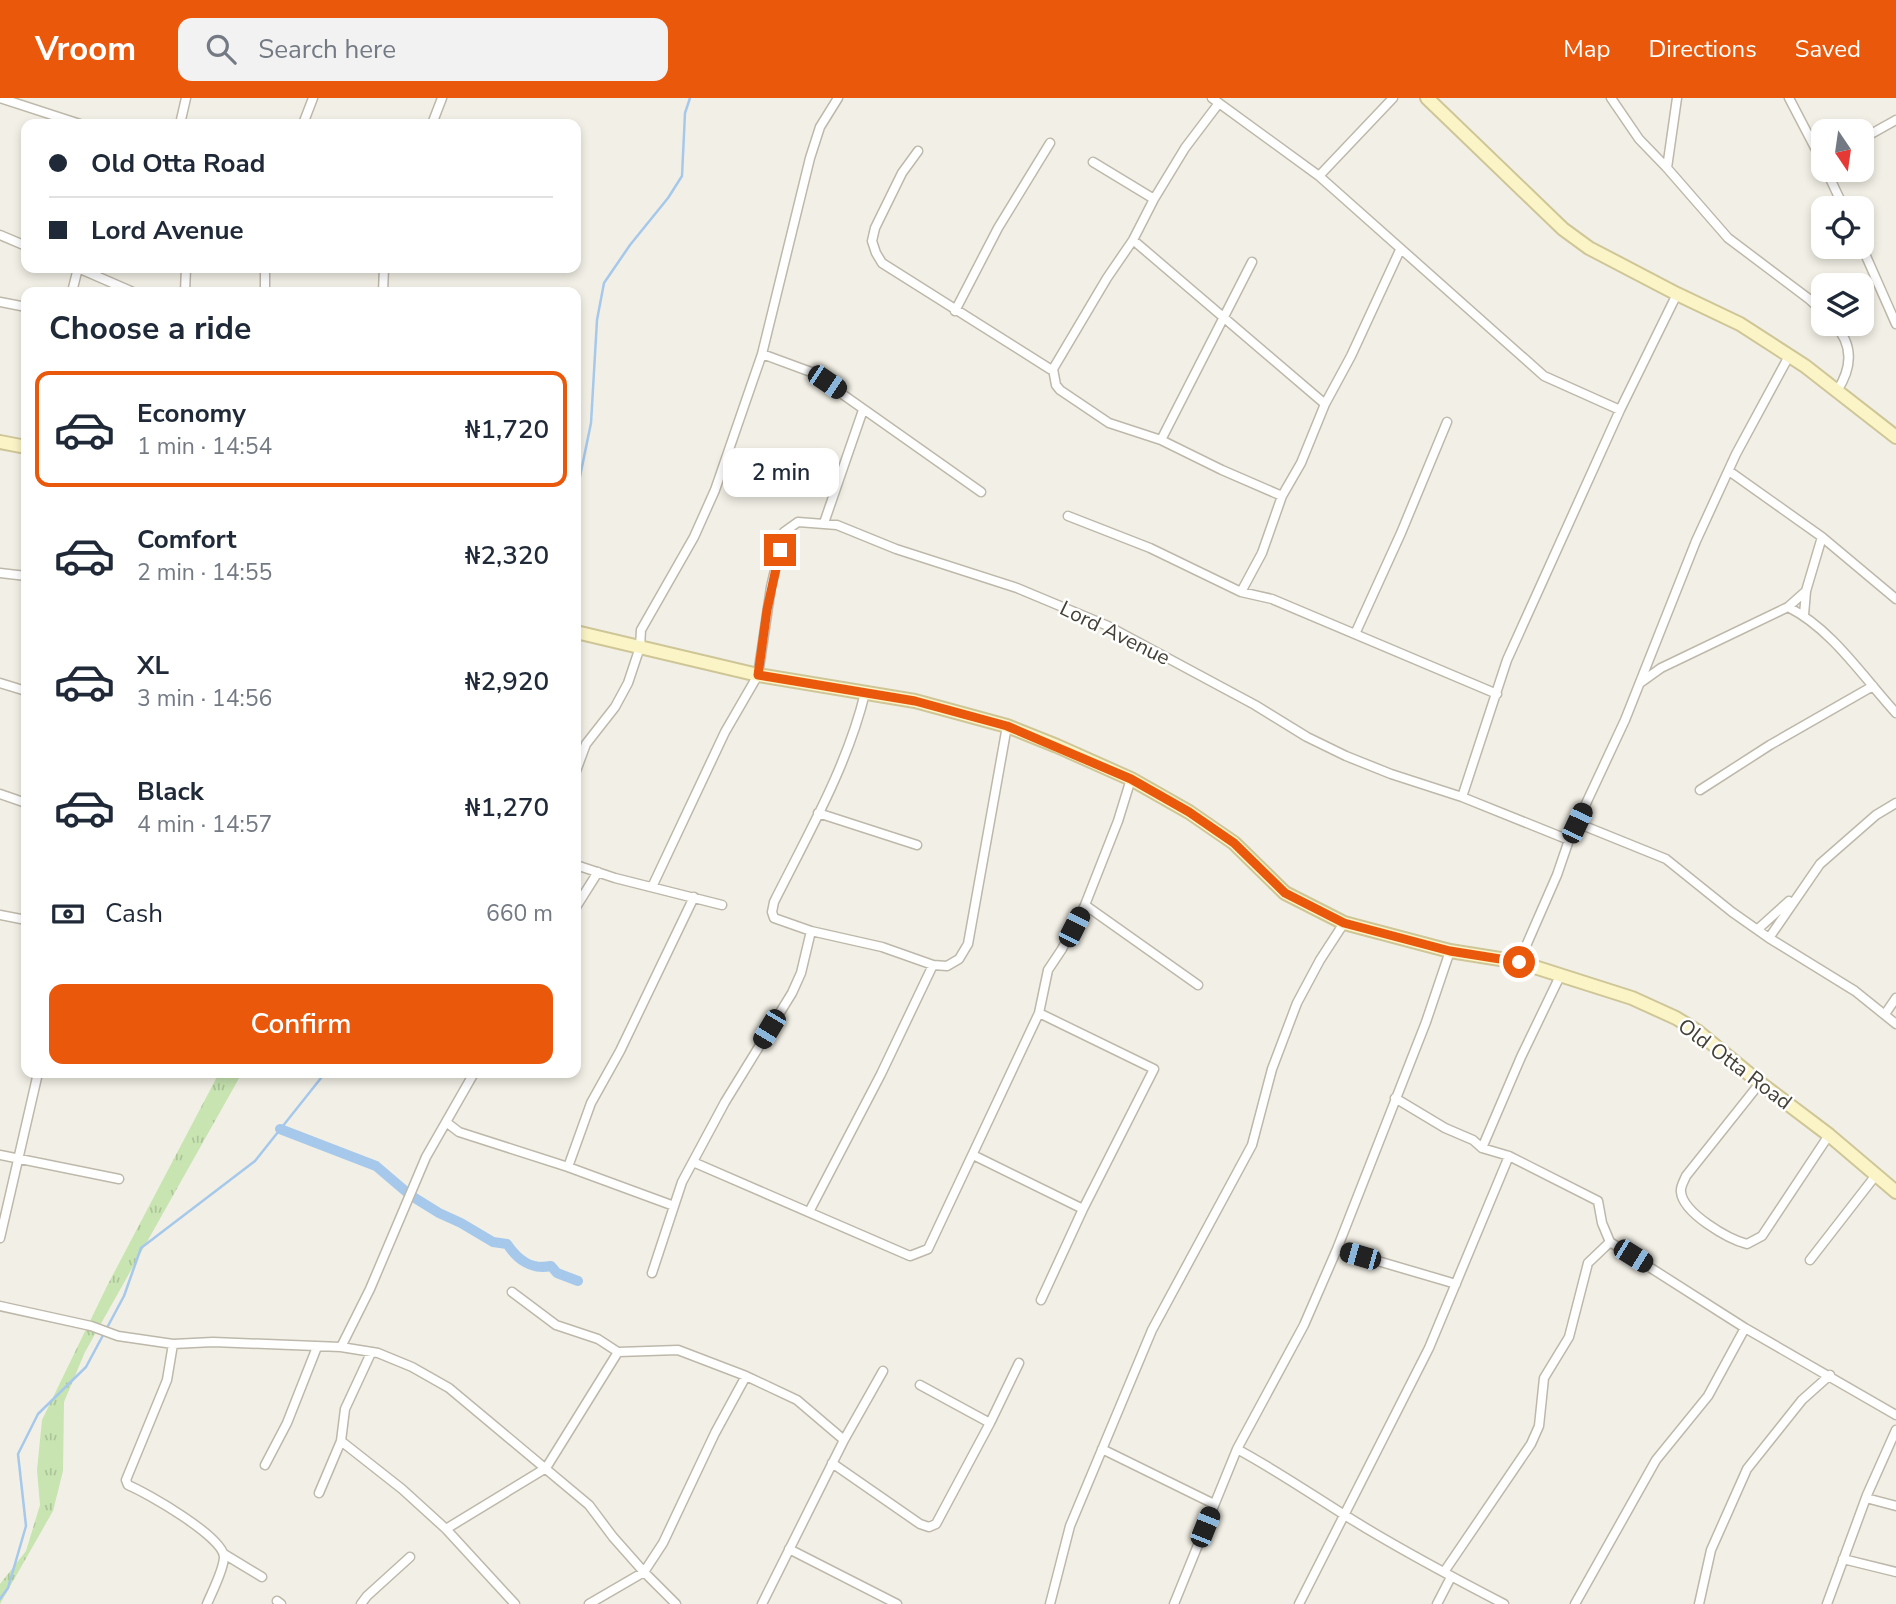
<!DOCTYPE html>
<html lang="en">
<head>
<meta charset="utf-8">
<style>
	body { margin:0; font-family:"Nunito Sans",sans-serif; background:#f2f2f3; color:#1f2937; height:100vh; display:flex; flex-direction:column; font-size:26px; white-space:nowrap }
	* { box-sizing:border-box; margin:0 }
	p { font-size:23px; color:#747a83 }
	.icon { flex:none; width:38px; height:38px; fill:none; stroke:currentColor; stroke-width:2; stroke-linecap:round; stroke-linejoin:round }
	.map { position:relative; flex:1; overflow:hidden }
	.panel { position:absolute; left:21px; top:189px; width:560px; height:791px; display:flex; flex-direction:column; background:#fff; border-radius:14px; box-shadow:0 4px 10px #0003 }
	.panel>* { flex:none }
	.guide { position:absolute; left:21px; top:21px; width:560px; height:154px; border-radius:14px; box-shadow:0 4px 10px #0003; display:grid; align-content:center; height:154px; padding:0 28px; background:#fff }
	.needle { width:46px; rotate:167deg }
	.fabs { position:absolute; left:1811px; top:21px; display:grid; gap:14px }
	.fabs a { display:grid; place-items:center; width:63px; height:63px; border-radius:14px; background:#fff; box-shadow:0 4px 10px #0003; font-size:35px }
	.end { position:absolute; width:32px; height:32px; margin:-16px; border:9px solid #ea580c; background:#fff; box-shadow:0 0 0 4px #fff }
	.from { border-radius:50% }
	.bubble { position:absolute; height:49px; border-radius:14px; background:#fff; box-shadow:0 4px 10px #0003; font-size:23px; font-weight:600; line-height:49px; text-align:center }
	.car { position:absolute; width:21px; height:42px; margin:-21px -10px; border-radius:9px; box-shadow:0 0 5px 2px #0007; background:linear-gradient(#222 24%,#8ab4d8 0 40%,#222 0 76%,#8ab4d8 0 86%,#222 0) }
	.guide b { display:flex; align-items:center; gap:24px; height:66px; font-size:26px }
	.guide b+b { border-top:2px solid #e0e1e3 }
	.guide i { width:18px; height:18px; background:#1f2937 }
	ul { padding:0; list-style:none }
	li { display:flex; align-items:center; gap:21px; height:116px; margin:0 14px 10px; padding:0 14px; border:4px solid transparent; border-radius:14px }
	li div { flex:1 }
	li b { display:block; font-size:26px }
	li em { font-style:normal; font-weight:600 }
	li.selected { border-color:#ea580c }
	li>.icon { width:63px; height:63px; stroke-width:1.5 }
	h2 { padding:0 28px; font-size:32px; line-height:84px }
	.pay { display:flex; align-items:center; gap:18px; height:77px; padding:0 28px; font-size:26px }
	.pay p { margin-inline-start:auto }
	.cta { display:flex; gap:14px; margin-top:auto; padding:14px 28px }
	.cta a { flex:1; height:80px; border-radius:14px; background:#ea580c; color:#fff; font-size:28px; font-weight:600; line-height:80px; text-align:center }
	header { display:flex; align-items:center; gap:42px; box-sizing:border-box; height:98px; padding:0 35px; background:#ea580c; color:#fff }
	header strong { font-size:33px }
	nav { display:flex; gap:38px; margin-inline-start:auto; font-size:24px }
	.search { width:490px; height:63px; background:#f2f2f3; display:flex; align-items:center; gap:18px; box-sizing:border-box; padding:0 24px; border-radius:14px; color:#747a83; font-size:26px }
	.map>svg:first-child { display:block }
	.grass { fill:url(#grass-tufts) }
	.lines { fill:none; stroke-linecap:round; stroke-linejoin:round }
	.stream { stroke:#a6c8eb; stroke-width:2.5 }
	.canal { stroke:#a6c8eb; stroke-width:10 }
	.street-casing { stroke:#bdb8aa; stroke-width:11 }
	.secondary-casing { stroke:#cfc698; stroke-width:16 }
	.street { stroke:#fff; stroke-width:8 }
	.secondary { stroke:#fbf4c7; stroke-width:12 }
	.route { stroke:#ea580c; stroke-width:9 }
	.labels { text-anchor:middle; stroke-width:5; stroke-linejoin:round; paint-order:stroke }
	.street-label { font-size:21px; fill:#444036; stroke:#fff }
</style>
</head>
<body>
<header>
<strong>Vroom</strong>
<div class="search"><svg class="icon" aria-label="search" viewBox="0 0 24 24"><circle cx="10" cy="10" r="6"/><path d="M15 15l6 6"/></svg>Search here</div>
<nav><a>Map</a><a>Directions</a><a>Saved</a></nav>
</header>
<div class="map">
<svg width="1896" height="1506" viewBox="0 0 1896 1506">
	<defs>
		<pattern id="grass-tufts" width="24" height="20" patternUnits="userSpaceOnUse" patternTransform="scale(1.75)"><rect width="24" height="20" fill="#c8e4b1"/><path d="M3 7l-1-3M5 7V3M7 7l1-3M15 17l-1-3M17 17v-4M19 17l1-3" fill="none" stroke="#adc599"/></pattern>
	</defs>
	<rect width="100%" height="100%" fill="#f2f0e6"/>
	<path class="grass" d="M 219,975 L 242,975 L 85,1254 L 64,1304 L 63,1373 L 53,1413 L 0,1506 L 0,1486 L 26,1453 L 40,1407 L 37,1372 L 42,1322 L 107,1188 Z"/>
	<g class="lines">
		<path class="stream" d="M 576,398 L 591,325 L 597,222 L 604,185 L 630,147 L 668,100 L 682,78 L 685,15 L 690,0
			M 0,1501 L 8,1490 L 26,1428 L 18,1356 L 38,1316 L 86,1269 L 124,1198 L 141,1150 L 255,1063 L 325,975"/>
		<path class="canal" d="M 280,1031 L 376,1068 L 410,1097 L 439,1115 L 461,1125 L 493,1144 L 507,1146 C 518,1162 531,1172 551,1168 L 557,1175 L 578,1183"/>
		<defs>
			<path id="street" d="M 0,0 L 80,26
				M 1212,0 L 1319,78 L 1544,278 L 1620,312
				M 1611,0 L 1639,41 L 1667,70 L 1728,140 L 1809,201 L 1824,215
				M 1789,0 L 1824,67
				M 180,26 L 186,0
				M 303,26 L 313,0
				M 432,26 L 442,0
				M 1862,41 L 1896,22
				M 918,53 L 902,75 L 875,130 L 872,143 L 876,155 L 882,165 L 1050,271 L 1053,271 L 1056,287 L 1060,292 L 1109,325 L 1161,342 L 1222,372 L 1282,398
				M 1093,64 L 1154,101
				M 1667,70 L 1677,0
				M 1826,72 L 1844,110
				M 1319,78 L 1393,0
				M 0,137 L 26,148
				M 1133,142 L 1325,306
				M 1862,149 L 1896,226
				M 72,194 L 78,170 L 133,194
				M 185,194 L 186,170
				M 265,194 L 265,170
				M 383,194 L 384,170
				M 0,204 L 26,209
				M 955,213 L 998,130 L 1050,45
				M 1834,226 C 1854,247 1852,270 1837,293
				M 762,256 L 811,274 L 981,394
				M 1053,271 L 1107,180 L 1133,142 L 1154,101 L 1185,50 L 1219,5
				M 1161,342 L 1252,164
				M 1729,373 L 1822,439 L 1896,501
				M 1068,418 L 1150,450 L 1241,494 L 1272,501 L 1497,596
				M 824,425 L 863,312
				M 0,475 L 26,478
				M 1241,494 L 1262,455 L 1282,398 L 1301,365 L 1325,306 L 1351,258 L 1400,152
				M 1788,509 L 1806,493 L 1822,439
				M 1804,517 L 1806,493
				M 1355,536 L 1401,435 L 1447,324
				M 0,585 L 26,593
				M 1640,585 L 1661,570 L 1788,509 C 1832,531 1863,579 1896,615
				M 865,595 C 847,669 808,736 774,804 L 772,814 L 774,820 L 811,833 L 882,849 L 933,867 L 947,868 L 959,861 L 968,846 L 1007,628
				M 576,673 L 586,646 L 615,609 L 628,585 L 640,549 L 641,532 L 694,439 L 715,392 L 762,256 L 810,60 L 820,29 L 838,0
				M 1700,692 L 1770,647 L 1873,588
				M 0,696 L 26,705
				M 1462,699 L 1507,562 L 1620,312 L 1677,196
				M 818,715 L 917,747
				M 1577,725 L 1666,761 L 1732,814 L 1769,840 L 1855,893 L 1896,926
				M 576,767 L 615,780 L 722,807
				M 652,789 L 725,634 L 758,577 L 771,489 L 784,434 L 798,424 L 837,427 L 896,451 L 1017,490 L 1108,528 L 1255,607 L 1307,639 L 1346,658 L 1391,676 L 1462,699 L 1569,742
				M 1085,807 L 1198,887
				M 576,809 L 598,774
				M 0,817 L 26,822
				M 1758,831 L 1789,803
				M 1769,840 L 1820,766 L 1876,717 L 1896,705
				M 1519,864 L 1557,777 L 1569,742 L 1625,622 L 1696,443 L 1736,356 L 1789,258
				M 1039,915 L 1154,971 L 1083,1111 L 1041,1202
				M 1885,916 L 1896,900
				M 1760,985 L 1686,1078 C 1684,1083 1680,1089 1681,1094 C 1683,1115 1728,1141 1747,1146 L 1762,1138 L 1829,1037
				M 1395,1000 L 1445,1030 L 1473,1042 L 1482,1050 L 1509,1058 L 1598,1103 L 1602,1125 L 1610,1144 L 1745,1230 L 1896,1317
				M 446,1024 L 459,1034 L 568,1069 L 674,1108
				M 1482,1050 L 1521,959 L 1560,878
				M 0,1057 L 119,1081
				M 973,1057 L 1083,1111
				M 693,1064 L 910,1158 L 928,1151 L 1039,915 L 1048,872 L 1062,851 L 1085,807 L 1118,723 L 1131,681
				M 568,1069 L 591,1005 L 620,953 L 694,799
				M 809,1114 L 881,976 L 933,867
				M 0,1140 L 38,975
				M 1337,1151 L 1456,1186
				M 1810,1162 L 1876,1077
				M 652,1175 L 682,1084 L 725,1004 L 792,895 L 801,875 L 811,833
				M 512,1194 L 556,1227 L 598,1241 L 618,1254 L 678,1252 L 746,1278
				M 0,1208 L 91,1228 L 118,1238 L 173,1246 L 213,1244 L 341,1249 L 378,1255 L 412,1269 L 449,1290 L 589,1407 L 613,1439 L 644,1474 L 676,1506
				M 173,1246 L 167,1282 L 126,1382 L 128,1387 C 147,1395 224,1439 224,1459 C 224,1471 212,1494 207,1506
				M 341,1249 L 370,1191 L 426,1059 L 474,975
				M 920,1287 L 990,1325
				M 341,1343 L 402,1391 L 446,1431 L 515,1506
				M 1102,1351 L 1214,1406
				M 1237,1351 C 1274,1371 1308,1394 1343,1416 C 1395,1449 1450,1478 1504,1506
				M 832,1365 L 920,1426 L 929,1429 L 936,1426 L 990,1325 L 1019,1265
				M 265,1367 L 287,1325 L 317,1249
				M 319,1395 L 341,1343 L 345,1311 L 371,1255
				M 1866,1400 L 1896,1408
				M 446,1431 L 546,1370 L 618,1254
				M 789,1451 L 897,1506
				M 224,1456 L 262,1479
				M 1843,1461 L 1896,1474
				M 1444,1474 L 1531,1346 L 1539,1328 L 1544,1280 L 1569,1239 L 1588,1165 L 1610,1144
				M 277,1503 L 281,1506
				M 361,1506 L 367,1498 L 410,1459
				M 589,1506 L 644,1474 L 663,1445 L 715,1335 L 746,1278 L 797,1302 L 844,1342
				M 762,1506 L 844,1342 L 883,1273
				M 1050,1506 L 1070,1428 L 1152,1232 L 1252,1047 L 1272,971 L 1297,905 L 1320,862 L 1344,825
				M 1174,1506 L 1237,1351 L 1304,1227 L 1337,1151 L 1426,924 L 1450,853
				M 1299,1506 L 1429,1250 L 1509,1058
				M 1437,1506 L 1451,1479
				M 1575,1506 L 1656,1362 L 1708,1298 L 1745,1230
				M 1699,1506 L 1711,1452 L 1747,1371 L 1802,1302 L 1830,1277
				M 1827,1506 L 1867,1397 L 1896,1332"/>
			<path id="secondary" d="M 1427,0 L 1563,131 L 1589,150 L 1677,196 L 1740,226 L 1805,268 L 1896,339
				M 0,344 L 26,349
				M 576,534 L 758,577 L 915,603 L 1007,628 L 1057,648 L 1131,681 L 1189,714 L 1234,745 L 1285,795 L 1344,825 L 1450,853 L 1519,864 L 1632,900 L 1676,920 L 1697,933 L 1760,985 L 1829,1037 L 1896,1094"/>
		</defs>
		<use href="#street" class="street-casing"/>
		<use href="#secondary" class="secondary-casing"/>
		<use href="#street" class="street"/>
		<use href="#secondary" class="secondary"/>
	</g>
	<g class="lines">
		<path class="route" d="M 780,452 L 767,512 L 758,577 L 915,603 L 1007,628 L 1131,681 L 1189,714 L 1234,745 L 1285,795 L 1344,825 L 1450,853 L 1519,864"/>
	</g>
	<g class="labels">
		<g class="street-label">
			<text transform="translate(1115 535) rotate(26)" y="7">Lord Avenue</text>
			<text transform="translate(1735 966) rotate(37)" y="7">Old Otta Road</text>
		</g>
	</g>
</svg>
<div class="fabs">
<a><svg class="needle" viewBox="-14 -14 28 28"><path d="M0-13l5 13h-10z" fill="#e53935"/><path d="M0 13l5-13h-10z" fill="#747a83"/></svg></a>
<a><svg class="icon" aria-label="locate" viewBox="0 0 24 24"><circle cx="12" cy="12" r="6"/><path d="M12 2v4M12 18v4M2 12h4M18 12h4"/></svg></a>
<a><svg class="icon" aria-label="layers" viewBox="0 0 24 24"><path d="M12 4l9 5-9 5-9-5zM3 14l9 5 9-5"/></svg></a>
</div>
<i class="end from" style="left:1519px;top:864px"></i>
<i class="end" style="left:780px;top:452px"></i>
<div class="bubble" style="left:723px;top:350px;width:116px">2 min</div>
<i class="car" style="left:827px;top:284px;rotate:124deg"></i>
<i class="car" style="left:1577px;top:725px;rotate:25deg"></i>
<i class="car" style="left:1074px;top:829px;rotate:27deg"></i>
<i class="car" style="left:769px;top:931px;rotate:211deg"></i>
<i class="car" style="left:1360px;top:1158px;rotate:286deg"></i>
<i class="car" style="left:1633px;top:1158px;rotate:122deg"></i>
<i class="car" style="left:1205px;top:1429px;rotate:22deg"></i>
<div class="guide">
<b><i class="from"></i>Old Otta Road</b>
<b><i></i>Lord Avenue</b>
</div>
<section class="panel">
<h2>Choose a ride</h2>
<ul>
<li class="selected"><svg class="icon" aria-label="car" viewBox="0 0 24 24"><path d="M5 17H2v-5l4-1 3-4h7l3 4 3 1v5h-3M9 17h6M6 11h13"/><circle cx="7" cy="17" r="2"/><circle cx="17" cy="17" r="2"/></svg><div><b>Economy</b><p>1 min · 14:54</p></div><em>₦1,720</em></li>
<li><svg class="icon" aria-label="car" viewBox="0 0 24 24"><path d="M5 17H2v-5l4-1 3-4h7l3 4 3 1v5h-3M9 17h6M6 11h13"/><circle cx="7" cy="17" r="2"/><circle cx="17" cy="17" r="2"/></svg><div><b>Comfort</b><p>2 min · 14:55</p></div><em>₦2,320</em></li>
<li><svg class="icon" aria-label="car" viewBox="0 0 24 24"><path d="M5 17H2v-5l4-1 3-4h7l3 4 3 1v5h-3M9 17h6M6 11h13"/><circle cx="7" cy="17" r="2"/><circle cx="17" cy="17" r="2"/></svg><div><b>XL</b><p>3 min · 14:56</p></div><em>₦2,920</em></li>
<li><svg class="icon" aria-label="car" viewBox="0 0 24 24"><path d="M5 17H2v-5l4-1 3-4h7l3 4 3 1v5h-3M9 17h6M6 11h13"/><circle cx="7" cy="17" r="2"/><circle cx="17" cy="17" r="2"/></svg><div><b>Black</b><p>4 min · 14:57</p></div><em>₦1,270</em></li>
</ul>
<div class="pay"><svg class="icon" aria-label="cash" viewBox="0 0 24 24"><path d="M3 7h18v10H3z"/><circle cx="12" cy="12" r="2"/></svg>Cash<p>660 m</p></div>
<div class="cta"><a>Confirm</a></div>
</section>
</div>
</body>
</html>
